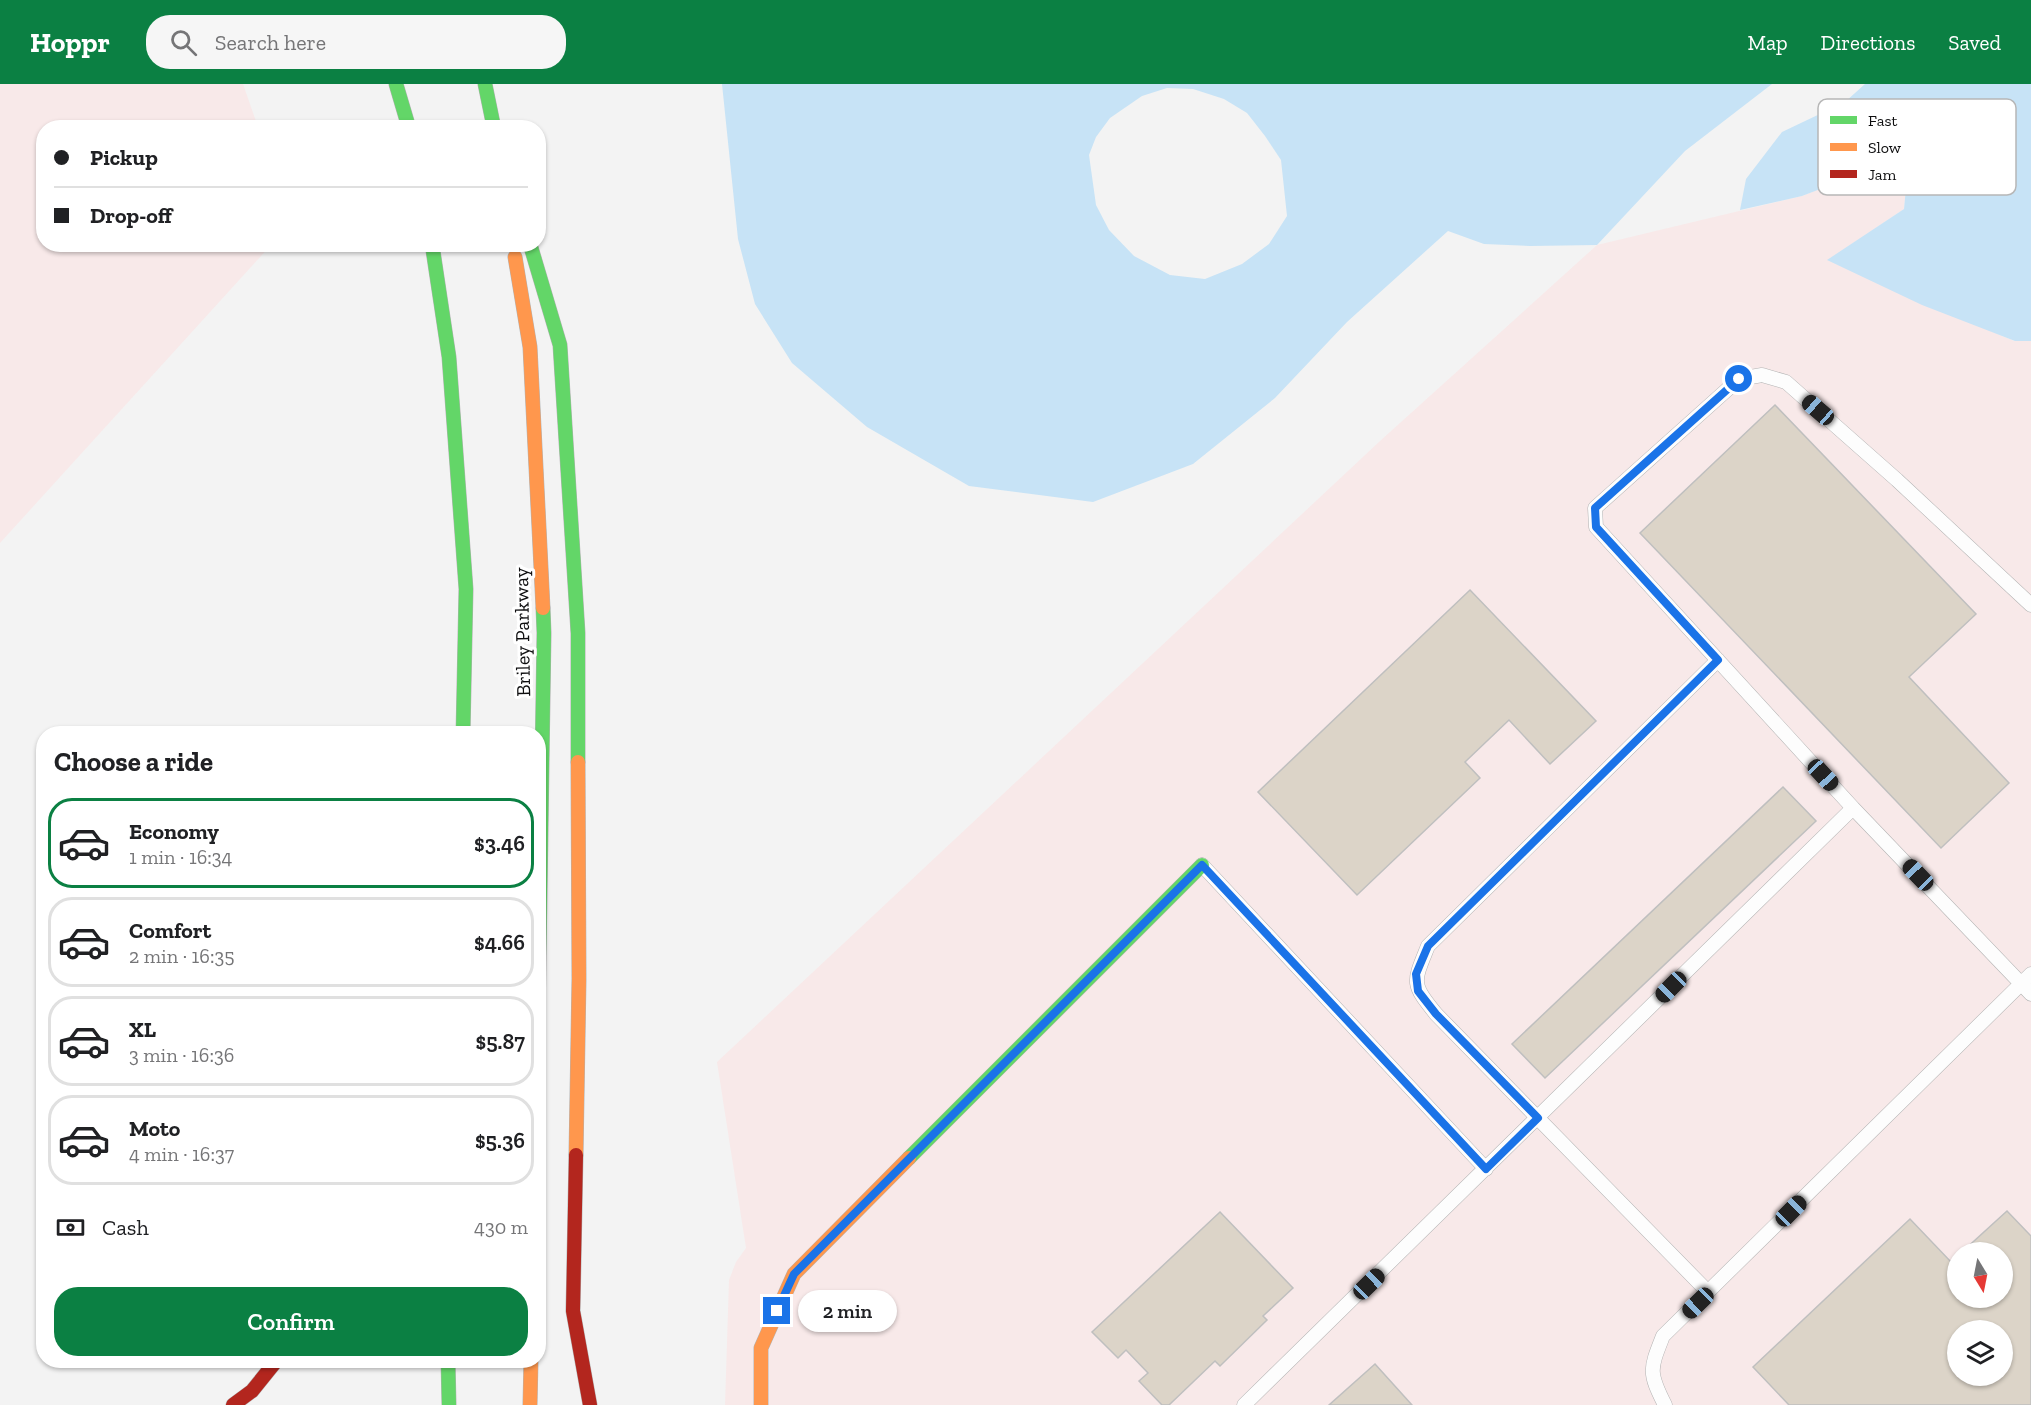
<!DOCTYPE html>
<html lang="en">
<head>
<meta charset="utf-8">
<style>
	body { margin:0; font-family:"Zilla Slab",serif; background:#f6f6f6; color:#202124; height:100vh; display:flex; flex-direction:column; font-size:22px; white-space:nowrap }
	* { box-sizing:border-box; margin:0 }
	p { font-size:20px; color:#757577 }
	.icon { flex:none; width:33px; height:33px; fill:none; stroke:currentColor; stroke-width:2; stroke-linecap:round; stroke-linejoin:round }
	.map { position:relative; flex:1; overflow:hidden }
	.sheet { position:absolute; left:36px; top:642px; width:510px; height:642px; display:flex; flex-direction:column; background:#fff; border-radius:24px; box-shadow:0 2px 4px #0004 }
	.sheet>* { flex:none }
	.hud { position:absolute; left:36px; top:36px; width:510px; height:132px; border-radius:24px; box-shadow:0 2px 4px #0004; display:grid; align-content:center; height:132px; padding:0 18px; background:#fff }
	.needle { width:39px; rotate:170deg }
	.controls { position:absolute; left:1947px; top:1158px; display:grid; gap:12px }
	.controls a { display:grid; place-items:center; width:66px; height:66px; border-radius:50%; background:#fff; box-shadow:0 2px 4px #0004; font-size:30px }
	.end { position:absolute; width:27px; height:27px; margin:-14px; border:8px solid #1a73e8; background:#fff; box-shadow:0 0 0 3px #fff }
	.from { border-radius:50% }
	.bubble { position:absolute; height:42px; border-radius:21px; background:#fff; box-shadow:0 2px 4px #0004; font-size:20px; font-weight:600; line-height:42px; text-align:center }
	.car { position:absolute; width:18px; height:36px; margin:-18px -9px; border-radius:8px; box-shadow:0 0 4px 2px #0007; background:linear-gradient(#222 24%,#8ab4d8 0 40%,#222 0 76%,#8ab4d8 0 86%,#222 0) }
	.hud b { display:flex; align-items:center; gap:21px; height:57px; font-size:22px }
	.hud b+b { border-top:2px solid #e0e0e0 }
	.hud i { width:15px; height:15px; background:#202124 }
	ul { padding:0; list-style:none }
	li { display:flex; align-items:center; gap:18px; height:90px; margin:0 12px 9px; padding:0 6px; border:3px solid #e0e0e0; border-radius:24px }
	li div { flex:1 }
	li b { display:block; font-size:22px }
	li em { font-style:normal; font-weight:600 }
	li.active { border-color:#0b8043 }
	li>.icon { width:54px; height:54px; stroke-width:1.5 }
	h2 { padding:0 18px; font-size:27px; line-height:72px }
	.pay { display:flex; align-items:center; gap:15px; height:66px; padding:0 18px; font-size:22px }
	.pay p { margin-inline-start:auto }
	.cta { display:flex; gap:12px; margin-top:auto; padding:12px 18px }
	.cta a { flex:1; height:69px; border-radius:24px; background:#0b8043; color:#fff; font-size:24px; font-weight:600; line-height:69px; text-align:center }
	header { display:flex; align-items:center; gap:36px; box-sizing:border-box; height:84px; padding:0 30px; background:#0b8043; color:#fff }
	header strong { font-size:28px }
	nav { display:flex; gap:33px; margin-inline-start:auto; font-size:21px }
	.search { width:420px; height:54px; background:#f6f6f6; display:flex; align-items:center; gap:15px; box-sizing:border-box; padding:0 21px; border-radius:24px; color:#757577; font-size:22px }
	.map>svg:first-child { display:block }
	.industrial { fill:#f8e9e9; fill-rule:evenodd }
	.water { fill:#c7e3f6; fill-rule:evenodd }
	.building { fill:#dcd4c8; stroke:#bfbfbf; stroke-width:1.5; fill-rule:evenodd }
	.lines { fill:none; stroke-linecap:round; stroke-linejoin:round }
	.lane-casing { stroke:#b3b3b3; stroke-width:15 }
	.fast-casing { stroke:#b3b3b3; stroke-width:15 }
	.slow-casing { stroke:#b3b3b3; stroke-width:15 }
	.jam-casing { stroke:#b3b3b3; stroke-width:15 }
	.lane { stroke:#fdfdfd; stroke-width:14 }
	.fast { stroke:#63d668; stroke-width:14 }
	.slow { stroke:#ff974d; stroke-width:14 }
	.jam { stroke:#b3261e; stroke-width:14 }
	.route { stroke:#1a73e8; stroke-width:8 }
	.labels { text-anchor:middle; stroke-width:6; stroke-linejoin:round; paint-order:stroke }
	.street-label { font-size:20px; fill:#0e0e0f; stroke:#fff }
	.key { fill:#fff; stroke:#b7b7b7; stroke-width:1.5 }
	.key-label { font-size:16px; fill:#0e0e0f }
</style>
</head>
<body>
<header>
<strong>Hoppr</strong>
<div class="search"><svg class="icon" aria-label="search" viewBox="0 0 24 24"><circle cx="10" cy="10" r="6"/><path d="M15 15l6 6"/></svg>Search here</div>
<nav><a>Map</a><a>Directions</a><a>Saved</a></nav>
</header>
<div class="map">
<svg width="2031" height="1321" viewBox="0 0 2031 1321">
	<rect width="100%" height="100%" fill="#f3f3f3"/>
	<path class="industrial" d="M 0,0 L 243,0 L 258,43 L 44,44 L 44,160 L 271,161 L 0,459 Z
		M 1890,90 L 1906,104 L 1904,125 L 1828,176 L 2014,257 L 2031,257 L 2031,1321 L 725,1321 L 729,1196 L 736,1178 L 746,1164 L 717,978 L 1380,357 L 1597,161 L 1802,112 L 1848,94 ZM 1958,1168 L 2002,1168 L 2002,1214 L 1958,1214 ZM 1958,1246 L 2002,1246 L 2002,1292 L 1958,1292 Z"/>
	<path class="water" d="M 722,0 L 1772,0 L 1685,67 L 1597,161 L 1530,162 L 1484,160 L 1448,147 L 1347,238 L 1275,314 L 1193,380 L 1093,418 L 969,402 L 867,343 L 792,279 L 755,220 L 738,155 ZM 1167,4 L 1193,5 L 1224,15 L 1247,29 L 1265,52 L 1281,76 L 1287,132 L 1269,160 L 1242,180 L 1205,195 L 1170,191 L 1134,172 L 1109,146 L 1096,121 L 1089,71 L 1096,53 L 1110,34 L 1142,12 Z
		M 1865,0 L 2031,0 L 2031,257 L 2015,257 L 1922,221 L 1827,176 L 1904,125 L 1906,104 L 1890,90 L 1849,94 L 1802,112 L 1740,126 L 1746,95 L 1782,48 L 1845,18 Z"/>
	<path class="building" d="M 1775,321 L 1976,530 L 1909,593 L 2009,699 L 1941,764 L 1640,449 Z
		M 1470,506 L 1596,637 L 1550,680 L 1509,636 L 1465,678 L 1480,694 L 1357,811 L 1258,708 Z
		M 1783,703 L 1816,737 L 1545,994 L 1512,960 Z
		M 2007,1127 L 2031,1152 L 2031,1321 L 1789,1321 L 1753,1283 L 1910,1135 L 1952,1179 L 1958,1173 L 1958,1214 L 2002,1214 L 2002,1168 L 1962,1168 ZM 1958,1246 L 2002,1246 L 2002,1292 L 1958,1292 Z
		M 1220,1128 L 1293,1204 L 1263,1232 L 1267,1236 L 1220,1282 L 1215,1277 L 1169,1321 L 1162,1321 L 1139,1297 L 1148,1289 L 1126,1266 L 1118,1274 L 1092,1248 Z
		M 1375,1280 L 1412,1321 L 1329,1321 Z"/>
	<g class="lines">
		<defs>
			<path id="lane" d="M 1853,724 L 1596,443 L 1595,424 L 1739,295 L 1762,291 L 1786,298 L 1897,396 L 2031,521
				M 1202,781 L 1486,1085
				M 1708,1208 L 1436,930 C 1411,899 1413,899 1428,862 L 1718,576
				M 1244,1321 L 1853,724 L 2031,910
				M 1665,1321 C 1648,1288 1650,1285 1663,1252 L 2031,890"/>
			<path id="fast" d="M 396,0 L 409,44
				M 485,0 L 494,44
				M 432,160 L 449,273 L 466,505 L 463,650
				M 530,160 L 560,261 L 578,549 L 578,678
				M 538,937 L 544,549 L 543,524
				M 909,1074 L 1202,781
				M 448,1276 L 449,1321"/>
			<path id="slow" d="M 515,173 L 530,263 L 543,524
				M 576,1071 L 579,895 L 578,678
				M 530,1321 L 531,1276
				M 761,1321 L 761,1264 L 794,1190 L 909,1074"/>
			<path id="jam" d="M 576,1071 L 573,1227 L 590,1321
				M 233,1321 L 252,1307 L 277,1276"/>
		</defs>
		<use href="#lane" class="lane-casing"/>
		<use href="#fast" class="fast-casing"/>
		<use href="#slow" class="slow-casing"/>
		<use href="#jam" class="jam-casing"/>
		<use href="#lane" class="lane"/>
		<use href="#fast" class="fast"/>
		<use href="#slow" class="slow"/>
		<use href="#jam" class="jam"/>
	</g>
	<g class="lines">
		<path class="route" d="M 777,1227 L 794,1190 L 1202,781 L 1486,1085 L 1538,1034 L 1436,930 L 1418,907 L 1416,890 L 1428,862 L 1718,576 L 1596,443 L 1595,424 L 1739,295"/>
	</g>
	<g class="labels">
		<g class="street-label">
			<text transform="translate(522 548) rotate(-91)" y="7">Briley Parkway</text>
		</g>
	</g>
	<rect x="1818" y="15" width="198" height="96" rx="9" class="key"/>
	<rect x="1830" y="32" width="27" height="8" fill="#63d668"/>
	<rect x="1830" y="59" width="27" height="8" fill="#ff974d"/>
	<rect x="1830" y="86" width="27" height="8" fill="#b3261e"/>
	<g class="key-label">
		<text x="1868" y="42">Fast</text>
		<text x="1868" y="69">Slow</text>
		<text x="1868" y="96">Jam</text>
	</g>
</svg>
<div class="controls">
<a><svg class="needle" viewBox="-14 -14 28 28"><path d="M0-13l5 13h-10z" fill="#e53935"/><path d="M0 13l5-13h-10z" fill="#757577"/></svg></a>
<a><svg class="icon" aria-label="layers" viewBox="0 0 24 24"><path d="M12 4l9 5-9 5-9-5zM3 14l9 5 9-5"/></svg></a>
</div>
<i class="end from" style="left:1739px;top:295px"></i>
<i class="end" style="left:777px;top:1227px"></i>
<div class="bubble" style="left:798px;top:1206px;width:99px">2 min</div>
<i class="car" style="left:1818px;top:326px;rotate:311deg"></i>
<i class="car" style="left:1823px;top:691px;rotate:137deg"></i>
<i class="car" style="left:1918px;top:791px;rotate:316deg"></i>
<i class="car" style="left:1671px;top:903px;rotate:225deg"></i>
<i class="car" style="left:1791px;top:1127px;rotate:45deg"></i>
<i class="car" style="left:1369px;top:1200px;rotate:46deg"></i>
<i class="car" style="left:1698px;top:1219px;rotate:226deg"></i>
<div class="hud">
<b><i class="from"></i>Pickup</b>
<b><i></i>Drop-off</b>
</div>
<section class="sheet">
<h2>Choose a ride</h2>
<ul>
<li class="active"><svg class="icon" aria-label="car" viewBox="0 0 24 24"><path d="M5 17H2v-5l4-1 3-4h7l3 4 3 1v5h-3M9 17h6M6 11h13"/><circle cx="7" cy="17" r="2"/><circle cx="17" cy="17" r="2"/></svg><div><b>Economy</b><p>1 min · 16:34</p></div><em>$3.46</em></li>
<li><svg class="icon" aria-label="car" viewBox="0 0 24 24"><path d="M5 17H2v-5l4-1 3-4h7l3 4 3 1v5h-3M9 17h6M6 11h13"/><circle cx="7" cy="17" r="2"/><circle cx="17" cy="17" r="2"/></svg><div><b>Comfort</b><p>2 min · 16:35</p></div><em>$4.66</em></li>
<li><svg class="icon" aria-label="car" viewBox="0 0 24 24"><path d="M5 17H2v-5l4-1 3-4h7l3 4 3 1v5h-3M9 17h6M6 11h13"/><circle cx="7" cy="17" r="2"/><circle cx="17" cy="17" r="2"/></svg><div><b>XL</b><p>3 min · 16:36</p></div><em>$5.87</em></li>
<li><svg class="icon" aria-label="car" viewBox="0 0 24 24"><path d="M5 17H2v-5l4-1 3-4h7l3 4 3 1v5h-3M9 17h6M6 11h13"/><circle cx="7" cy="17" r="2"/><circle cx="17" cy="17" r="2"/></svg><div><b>Moto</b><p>4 min · 16:37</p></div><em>$5.36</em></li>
</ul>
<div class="pay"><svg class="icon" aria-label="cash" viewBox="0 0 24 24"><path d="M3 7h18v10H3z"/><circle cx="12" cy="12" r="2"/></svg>Cash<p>430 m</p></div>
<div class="cta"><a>Confirm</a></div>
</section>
</div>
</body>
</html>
